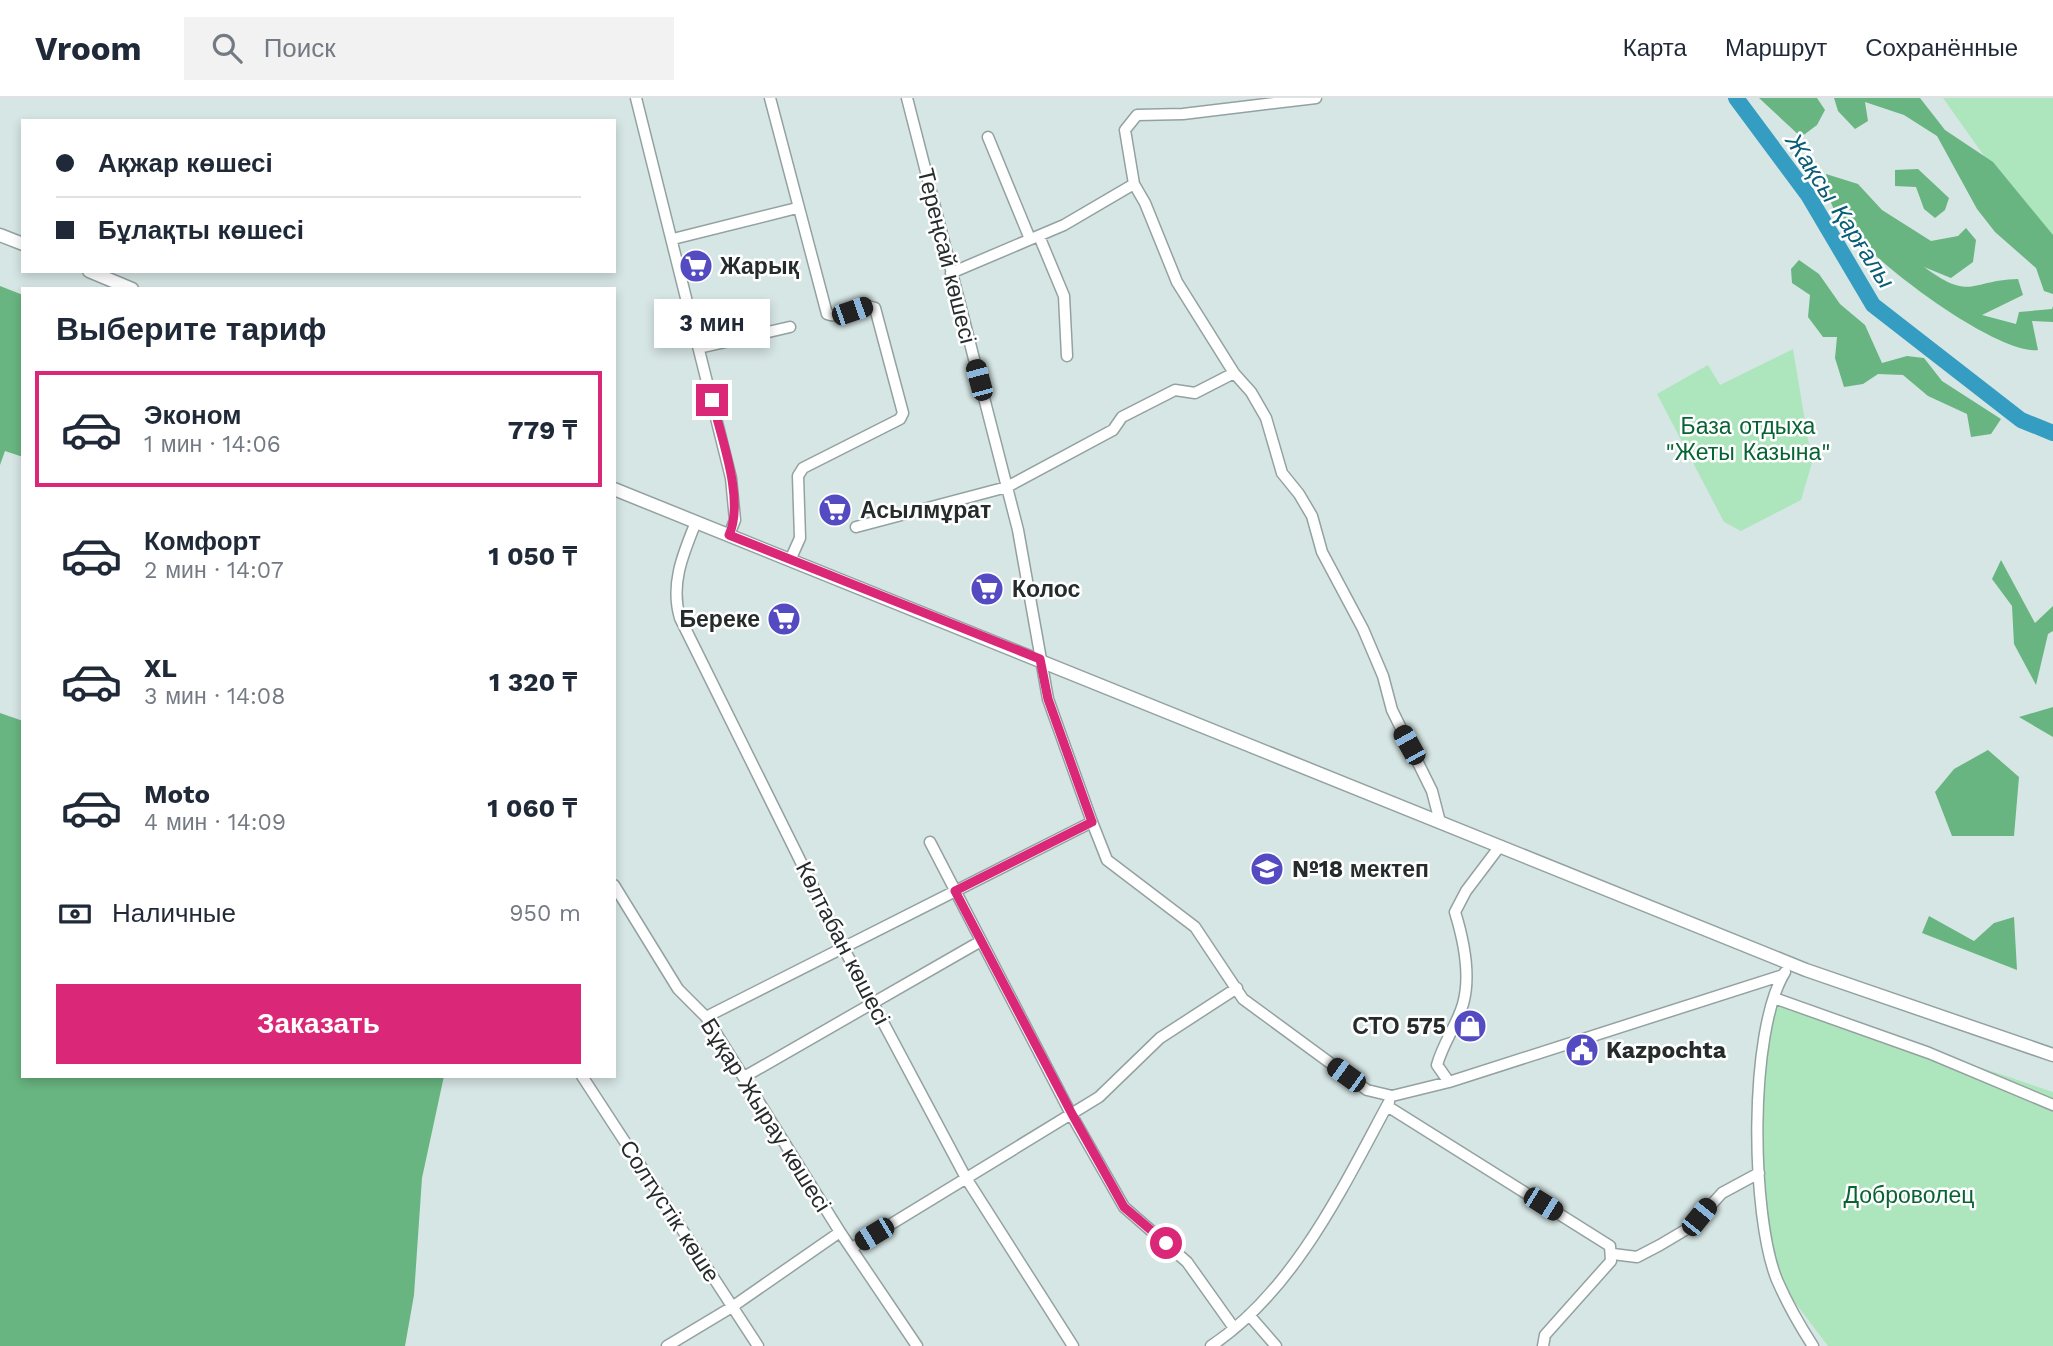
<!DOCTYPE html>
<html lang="ru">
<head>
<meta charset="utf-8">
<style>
	body { margin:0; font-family:"Work Sans",sans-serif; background:#f2f2f3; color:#1f2937; height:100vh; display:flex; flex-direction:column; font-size:26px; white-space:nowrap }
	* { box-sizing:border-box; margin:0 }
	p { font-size:23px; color:#747a83 }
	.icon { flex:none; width:38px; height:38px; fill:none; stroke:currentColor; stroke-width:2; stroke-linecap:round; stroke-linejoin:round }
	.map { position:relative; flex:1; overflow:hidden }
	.drawer { position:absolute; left:21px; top:189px; width:595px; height:791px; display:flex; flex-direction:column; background:#fff; border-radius:0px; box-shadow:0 4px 10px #0003 }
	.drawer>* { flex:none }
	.banner { position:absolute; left:21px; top:21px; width:595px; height:154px; border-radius:0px; box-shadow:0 4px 10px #0003; display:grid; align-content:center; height:154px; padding:0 35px; background:#fff }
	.end { position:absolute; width:32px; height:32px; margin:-16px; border:9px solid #db2777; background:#fff; box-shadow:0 0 0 4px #fff }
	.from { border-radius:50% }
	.bubble { position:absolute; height:49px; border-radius:0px; background:#fff; box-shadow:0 4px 10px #0003; font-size:23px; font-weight:700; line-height:49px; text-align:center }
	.car { position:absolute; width:21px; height:42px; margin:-21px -10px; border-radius:9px; box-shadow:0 0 5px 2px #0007; background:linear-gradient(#222 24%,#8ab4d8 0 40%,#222 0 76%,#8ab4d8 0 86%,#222 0) }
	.banner b { display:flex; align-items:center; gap:24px; height:66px; font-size:26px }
	.banner b+b { border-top:2px solid #e0e1e3 }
	.banner i { width:18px; height:18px; background:#1f2937 }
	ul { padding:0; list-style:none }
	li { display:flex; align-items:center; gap:21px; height:116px; margin:0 14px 10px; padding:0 21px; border:4px solid transparent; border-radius:0px }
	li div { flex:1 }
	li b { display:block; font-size:26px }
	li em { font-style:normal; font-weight:700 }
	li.on { border-color:#db2777 }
	li>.icon { width:63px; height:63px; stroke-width:1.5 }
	h2 { padding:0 35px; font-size:32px; line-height:84px }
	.pay { display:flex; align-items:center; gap:18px; height:77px; padding:0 35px; font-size:26px }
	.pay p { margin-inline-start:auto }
	.button { display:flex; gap:14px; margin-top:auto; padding:14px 35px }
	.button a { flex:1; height:80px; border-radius:0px; background:#db2777; color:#fff; font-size:28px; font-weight:700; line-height:80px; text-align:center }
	header { display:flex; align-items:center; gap:42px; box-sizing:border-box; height:98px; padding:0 35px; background:#fff; border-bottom:2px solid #e0e1e3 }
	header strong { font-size:33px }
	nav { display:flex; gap:38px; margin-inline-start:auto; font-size:24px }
	.search { width:490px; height:63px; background:#f2f2f3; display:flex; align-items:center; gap:18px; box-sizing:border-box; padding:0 24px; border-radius:0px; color:#747a83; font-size:26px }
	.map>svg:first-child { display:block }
	.green { fill:#ade5bc }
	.forest { fill:#69b581 }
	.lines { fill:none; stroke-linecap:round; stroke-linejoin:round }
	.river { stroke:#369dc2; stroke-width:16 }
	.minor-casing { stroke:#93a2a1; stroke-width:13 }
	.major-casing { stroke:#93a2a1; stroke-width:15 }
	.minor { stroke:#fff; stroke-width:10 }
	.major { stroke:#fff; stroke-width:12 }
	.route { stroke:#db2777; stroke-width:9 }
	.labels { text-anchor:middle; stroke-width:5; stroke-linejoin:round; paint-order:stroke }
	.street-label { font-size:23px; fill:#262c2b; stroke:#fff }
	.poi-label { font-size:23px; font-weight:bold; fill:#262c2b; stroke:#fff; text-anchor:start }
	.park-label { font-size:23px; fill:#096434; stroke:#fff }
	.water-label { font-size:24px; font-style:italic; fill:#075c76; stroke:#fff }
</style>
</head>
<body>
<header>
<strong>Vroom</strong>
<div class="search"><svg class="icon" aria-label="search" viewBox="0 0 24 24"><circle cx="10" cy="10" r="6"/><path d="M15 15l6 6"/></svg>Поиск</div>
<nav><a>Карта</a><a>Маршрут</a><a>Сохранённые</a></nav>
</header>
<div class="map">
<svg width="2053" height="1248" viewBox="0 0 2053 1248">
	<rect width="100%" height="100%" fill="#d6e6e4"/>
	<path class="green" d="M 1943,0 L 2053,0 L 2053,155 Z
		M 1793,251 L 1812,365 L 1801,402 L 1741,433 L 1724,424 L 1657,296 L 1708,267 L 1720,287 Z
		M 1774,900 L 2053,994 L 2053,1248 L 1828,1248 L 1777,1181 L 1757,1051 L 1763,952 Z"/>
	<path class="forest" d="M 1759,0 L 1817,0 L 1825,12 L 1817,27 L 1801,39 Z
		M 1834,0 L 1920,0 L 1945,32 L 1993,64 L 2053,137 L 2053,196 L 2044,193 L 2036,170 L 1995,134 L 1977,111 L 1937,38 L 1904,17 L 1865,4 L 1868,23 L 1855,31 L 1838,13 Z
		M 1918,71 L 1949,100 L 1945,112 L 1935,120 L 1924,111 L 1916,89 L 1895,88 L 1895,72 Z
		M 1826,76 L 1858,86 L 1882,112 L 1931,143 L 1958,138 L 1966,130 L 1976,142 L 1973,164 L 1951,180 L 1924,169 C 1972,204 1970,182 2018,181 L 2023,197 L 1982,217 L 2016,226 L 2019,214 L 2052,211 L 2053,208 L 2053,224 L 2032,223 L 2038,252 C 1996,258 1849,149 1832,107 C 1828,98 1828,86 1826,76 Z
		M 1799,162 L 1819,176 L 1840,206 L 1865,227 L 1882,265 L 1907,258 L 1924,260 L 1942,283 L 2001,321 L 1991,336 L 1971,339 L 1967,316 L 1928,298 L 1903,277 L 1878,276 L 1863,286 L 1844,289 L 1835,260 L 1837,239 L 1823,239 L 1808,219 L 1810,197 L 1792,185 L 1791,171 Z
		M 0,188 L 23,197 L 23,359 L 5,353 L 0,367 Z
		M 2001,462 L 2035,525 L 2053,508 L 2053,533 L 2048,536 L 2036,587 L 2014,546 L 2012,508 L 1992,481 Z
		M 2053,609 L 2053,639 L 2019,619 Z
		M 0,615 L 23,623 L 23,978 L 444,978 L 422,1080 L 414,1197 L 405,1248 L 0,1248 Z
		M 1988,652 L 2019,679 L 2014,738 L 1952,738 L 1935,694 L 1954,671 Z
		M 1929,818 L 1974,843 L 1994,825 L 2014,819 L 2017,872 L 1922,835 Z"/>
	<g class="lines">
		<path class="river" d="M 1736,0 L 1808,97 L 1873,207 L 2021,322 L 2053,335"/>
		<defs>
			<path id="minor" d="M 636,0 L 731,380 L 735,422 L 729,437
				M 770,0 L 827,216 C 843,223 858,204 875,210 L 903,315 L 900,321 L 803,370 L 798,378 L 800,440 L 791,460
				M 907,0 L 1018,432 L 1048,601 L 1092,724 L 1107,762 L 1195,829 L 1243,901 L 1367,992 L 1392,998 L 1449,984 L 1783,877
				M 988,39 L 1030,141
				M 1039,138 L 1064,198 L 1067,258
				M 673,141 L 797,110
				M 951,175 L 1064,127 L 1134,86
				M 699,250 L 790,229
				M 1234,275 L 1177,184 L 1145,105 L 1134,86 L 1125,32 L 1137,17 L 1183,16 L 1316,0
				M 696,424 C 683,456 670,486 680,520 L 843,849 L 966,1080 L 1073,1248
				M 856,429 L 1007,389 L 1113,332 L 1122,319 L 1175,292 L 1195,295 L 1234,275 L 1251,294 L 1266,320 L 1282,375 L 1299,396 L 1312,418 L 1322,454 L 1363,531 L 1383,578 L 1392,612 L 1432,693 L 1440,724
				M 930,744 L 1071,1016 L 1124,1109 L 1187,1164 L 1234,1230
				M 614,787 L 678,891 L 706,919 L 840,1134 L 917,1248
				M 1785,874 C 1748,934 1751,1118 1777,1182 C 1787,1205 1800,1228 1813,1248
				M 1774,900 L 1929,955 L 2053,1007
				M 706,919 L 1092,724
				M 582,978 L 758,1248
				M 744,979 L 981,843
				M 1449,984 L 1437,967 C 1443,945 1457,927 1463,906 C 1471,878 1463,840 1455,814 L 1466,793 L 1500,748
				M 1387,1008 L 1610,1148 L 1611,1163 L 1545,1237 L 1543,1248
				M 852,1150 L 1099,999 L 1160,940 L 1237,890
				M 1613,1156 L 1637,1159 L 1660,1147 L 1692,1128 L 1722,1095 L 1759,1075
				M 1249,1217 L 1276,1248
				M 667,1248 L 732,1209 L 840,1134
				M 1211,1248 C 1294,1193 1343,1089 1389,1004"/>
			<path id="major" d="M 0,137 L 23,146
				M 89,173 L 132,191
				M 614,391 L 1806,872 L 2053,957"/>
		</defs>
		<use href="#minor" class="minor-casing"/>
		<use href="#major" class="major-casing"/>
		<use href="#minor" class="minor"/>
		<use href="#major" class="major"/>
	</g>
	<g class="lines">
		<path class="route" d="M 712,302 C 721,339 745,402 729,437 L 1040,561 L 1048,601 L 1092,724 L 955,793 L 1072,1016 L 1124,1109 L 1166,1145"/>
	</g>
	<defs>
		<symbol id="supermarket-disc" viewBox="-11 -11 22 22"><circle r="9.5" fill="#544ac1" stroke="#fff"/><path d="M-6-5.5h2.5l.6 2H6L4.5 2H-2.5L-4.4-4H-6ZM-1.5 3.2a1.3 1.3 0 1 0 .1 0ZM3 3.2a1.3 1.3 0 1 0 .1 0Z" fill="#fff"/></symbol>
		<symbol id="school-disc" viewBox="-11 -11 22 22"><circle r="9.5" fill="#544ac1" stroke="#fff"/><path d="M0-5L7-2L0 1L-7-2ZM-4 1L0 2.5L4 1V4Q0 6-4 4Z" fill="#fff"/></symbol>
		<symbol id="shop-disc" viewBox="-11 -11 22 22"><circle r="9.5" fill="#544ac1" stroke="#fff"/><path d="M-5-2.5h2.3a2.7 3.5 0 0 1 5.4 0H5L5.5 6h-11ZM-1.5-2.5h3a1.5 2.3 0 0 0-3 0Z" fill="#fff"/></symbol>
		<symbol id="civic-disc" viewBox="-11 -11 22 22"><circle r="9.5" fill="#544ac1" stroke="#fff"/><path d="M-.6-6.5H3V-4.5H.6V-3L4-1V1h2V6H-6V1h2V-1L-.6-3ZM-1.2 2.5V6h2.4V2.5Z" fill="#fff"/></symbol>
	</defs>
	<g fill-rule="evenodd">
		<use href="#supermarket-disc" x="677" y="149" width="38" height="38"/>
		<use href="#supermarket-disc" x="816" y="393" width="38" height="38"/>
		<use href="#supermarket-disc" x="968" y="472" width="38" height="38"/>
		<use href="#supermarket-disc" x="765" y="502" width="38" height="38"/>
		<use href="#school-disc" x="1248" y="752" width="38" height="38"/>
		<use href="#shop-disc" x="1451" y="909" width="38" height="38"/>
		<use href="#civic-disc" x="1563" y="933" width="38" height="38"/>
	</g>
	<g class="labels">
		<g class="street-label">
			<text transform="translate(947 158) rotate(76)" y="8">Тереңсай көшесі</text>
			<text transform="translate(843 845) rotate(63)" y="8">Көлтабан көшесі</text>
			<text transform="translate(766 1017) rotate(58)" y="8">Бұқар Жырау көшесі</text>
			<text transform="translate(670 1113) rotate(57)" y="8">Солтүстік көше</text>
		</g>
		<g class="poi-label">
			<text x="720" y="176">Жарық</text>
			<text x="860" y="420">Асылмұрат</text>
			<text x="1012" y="499">Колос</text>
			<text x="760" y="529" text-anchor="end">Береке</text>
			<text x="1292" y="779">№18 мектеп</text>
			<text x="1446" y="936" text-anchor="end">СТО 575</text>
			<text x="1606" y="960">Kazpochta</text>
		</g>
		<g class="park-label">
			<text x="1748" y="336">База отдыха<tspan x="1748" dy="26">"Жеты Казына"</tspan></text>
			<text x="1909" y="1105">Доброволец</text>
		</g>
		<g class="water-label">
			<text transform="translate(1840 113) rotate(57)" y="8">Жақсы Қарғалы</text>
		</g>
	</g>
</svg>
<i class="end from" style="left:1166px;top:1145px"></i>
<i class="end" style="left:712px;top:302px"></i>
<div class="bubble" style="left:654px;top:201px;width:116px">3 мин</div>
<i class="car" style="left:852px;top:213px;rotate:71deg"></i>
<i class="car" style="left:979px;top:282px;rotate:345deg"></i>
<i class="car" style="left:1409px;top:647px;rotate:331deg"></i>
<i class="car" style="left:1346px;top:977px;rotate:306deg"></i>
<i class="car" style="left:1543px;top:1106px;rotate:122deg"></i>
<i class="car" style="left:1699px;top:1119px;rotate:39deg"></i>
<i class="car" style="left:874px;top:1136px;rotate:239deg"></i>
<div class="banner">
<b><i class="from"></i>Ақжар көшесі</b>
<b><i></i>Бұлақты көшесі</b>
</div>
<section class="drawer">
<h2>Выберите тариф</h2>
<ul>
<li class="on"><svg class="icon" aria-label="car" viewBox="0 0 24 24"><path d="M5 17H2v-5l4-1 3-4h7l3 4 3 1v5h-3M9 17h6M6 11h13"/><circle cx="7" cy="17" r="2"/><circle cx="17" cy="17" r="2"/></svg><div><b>Эконом</b><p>1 мин · 14:06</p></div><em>779 ₸</em></li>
<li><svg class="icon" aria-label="car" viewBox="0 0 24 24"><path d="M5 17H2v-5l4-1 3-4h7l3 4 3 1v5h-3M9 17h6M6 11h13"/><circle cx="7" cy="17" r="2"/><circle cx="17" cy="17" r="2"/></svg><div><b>Комфорт</b><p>2 мин · 14:07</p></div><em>1 050 ₸</em></li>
<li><svg class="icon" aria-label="car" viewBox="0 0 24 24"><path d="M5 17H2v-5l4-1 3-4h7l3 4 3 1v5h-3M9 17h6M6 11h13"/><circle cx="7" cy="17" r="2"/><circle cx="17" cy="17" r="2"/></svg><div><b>XL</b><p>3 мин · 14:08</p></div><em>1 320 ₸</em></li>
<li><svg class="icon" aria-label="car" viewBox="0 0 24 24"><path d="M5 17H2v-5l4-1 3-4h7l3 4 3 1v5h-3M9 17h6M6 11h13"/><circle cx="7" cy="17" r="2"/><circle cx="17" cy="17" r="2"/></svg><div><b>Moto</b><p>4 мин · 14:09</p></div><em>1 060 ₸</em></li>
</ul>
<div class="pay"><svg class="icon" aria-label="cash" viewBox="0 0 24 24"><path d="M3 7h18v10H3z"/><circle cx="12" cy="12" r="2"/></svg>Наличные<p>950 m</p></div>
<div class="button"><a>Заказать</a></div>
</section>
</div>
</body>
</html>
